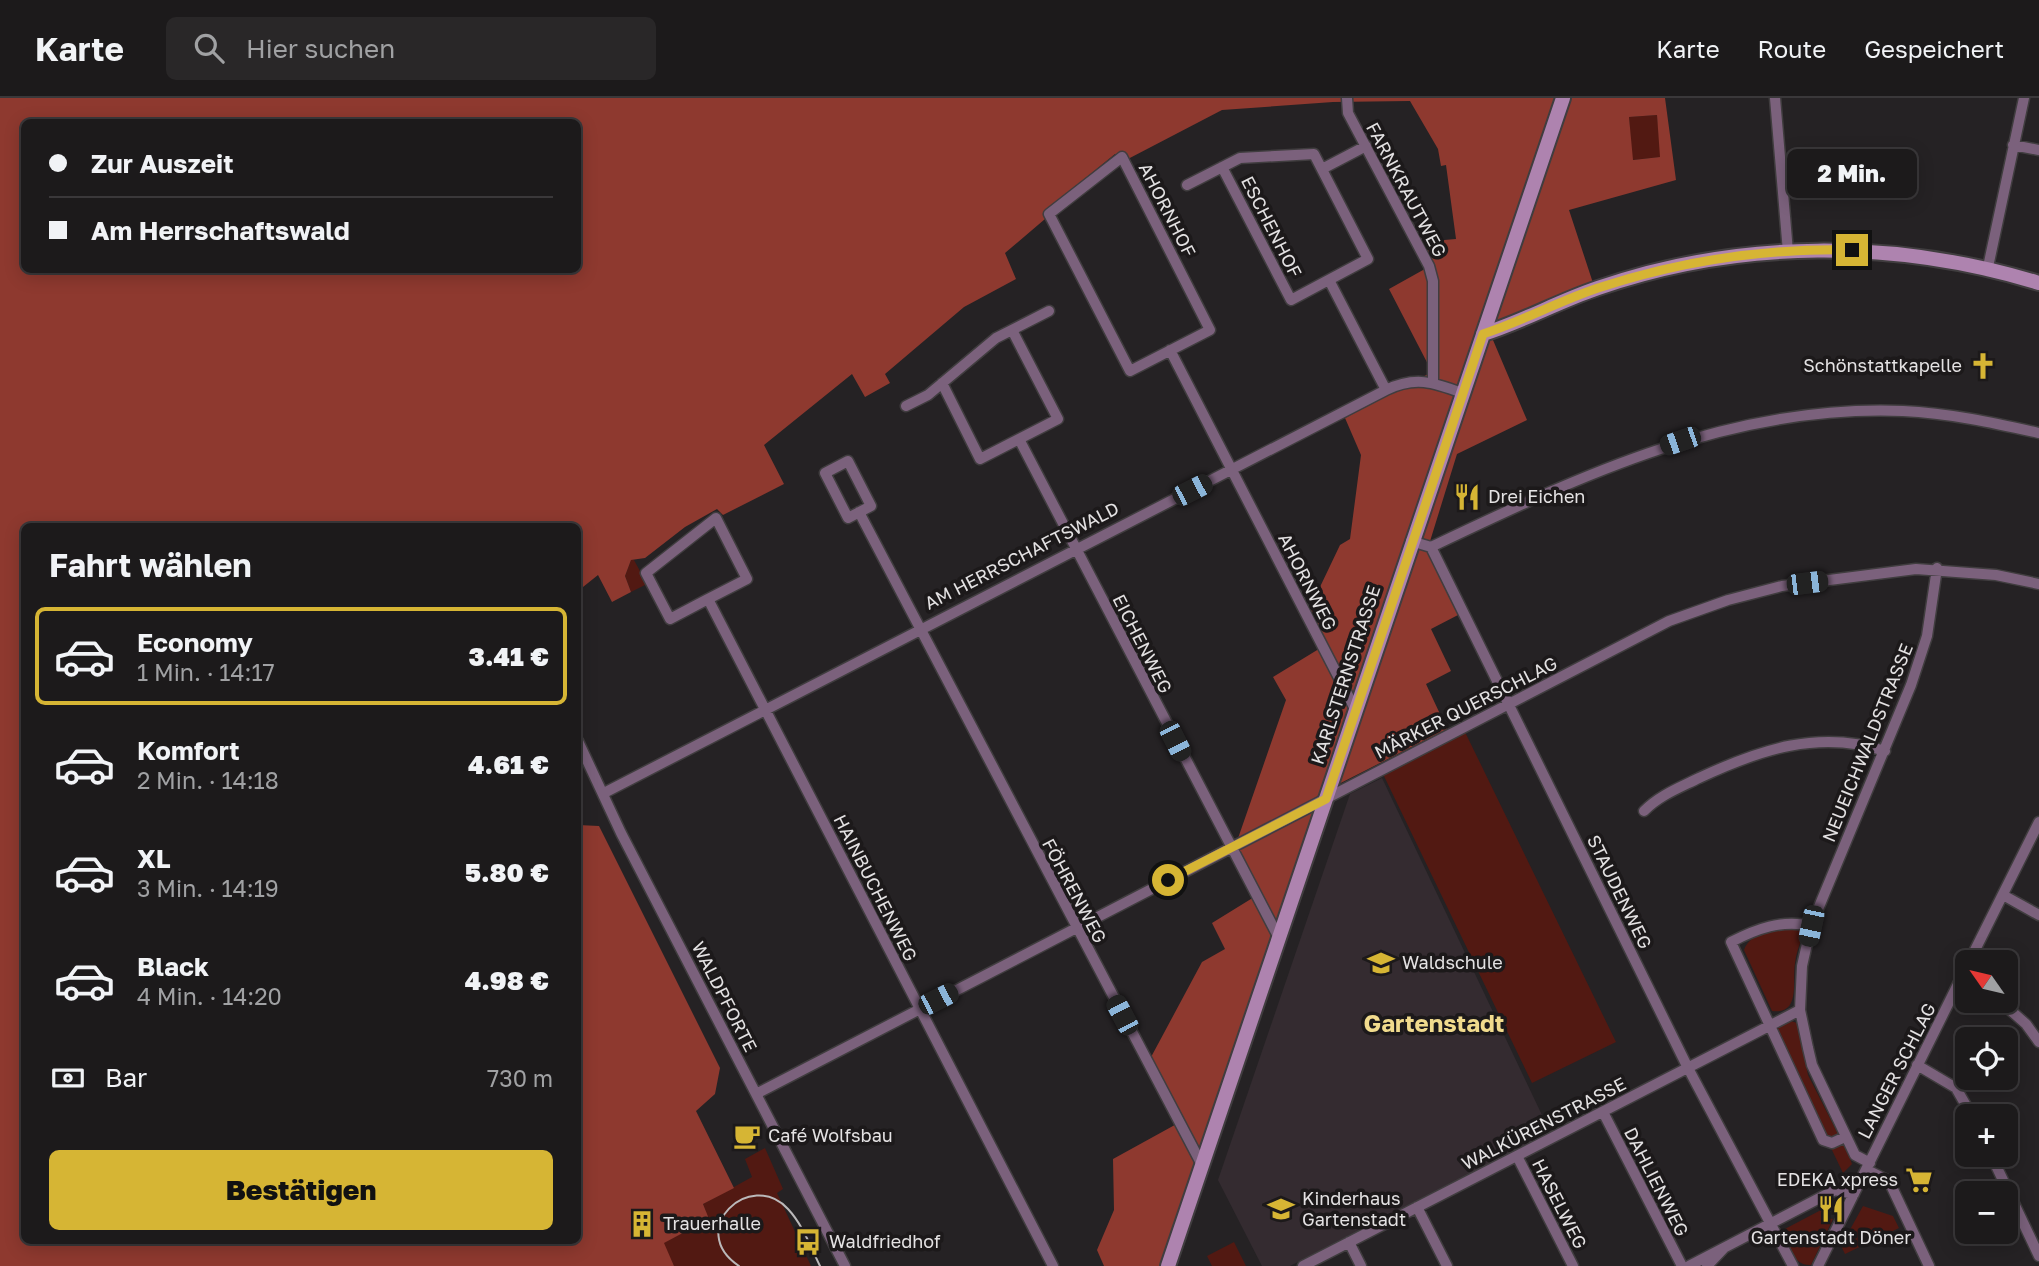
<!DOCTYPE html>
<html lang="de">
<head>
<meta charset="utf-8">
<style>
	body { margin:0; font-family:"Golos Text",sans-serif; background:#292728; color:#f1f3f6; height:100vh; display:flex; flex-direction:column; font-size:26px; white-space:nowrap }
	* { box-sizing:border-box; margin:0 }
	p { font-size:23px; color:#a0a1a3 }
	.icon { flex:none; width:38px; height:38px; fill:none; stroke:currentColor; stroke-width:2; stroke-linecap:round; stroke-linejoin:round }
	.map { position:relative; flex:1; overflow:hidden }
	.sheet { position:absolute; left:21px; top:425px; width:560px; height:721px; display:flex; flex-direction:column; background:#1c1a1b; border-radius:10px; box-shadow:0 4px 18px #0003,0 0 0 2px #3a383a }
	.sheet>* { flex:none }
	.top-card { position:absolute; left:21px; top:21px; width:560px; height:154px; border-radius:10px; box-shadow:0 4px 18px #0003,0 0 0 2px #3a383a; display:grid; align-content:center; height:154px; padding:0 28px; background:#1c1a1b }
	.needle { width:46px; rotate:304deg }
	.fabs { position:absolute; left:1955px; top:852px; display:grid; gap:14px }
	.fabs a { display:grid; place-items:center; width:63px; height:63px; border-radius:10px; background:#1c1a1b; box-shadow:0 4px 18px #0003,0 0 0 2px #3a383a; font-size:35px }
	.end { position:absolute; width:32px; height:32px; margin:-16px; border:9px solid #d6b534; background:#111; box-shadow:0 0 0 4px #111 }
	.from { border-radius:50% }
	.bubble { position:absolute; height:49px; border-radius:10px; background:#1c1a1b; box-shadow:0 4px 18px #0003,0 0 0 2px #3a383a; font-size:23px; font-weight:800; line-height:49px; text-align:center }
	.car { position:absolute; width:21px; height:42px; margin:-21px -10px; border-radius:9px; box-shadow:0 0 5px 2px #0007; background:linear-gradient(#222 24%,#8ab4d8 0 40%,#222 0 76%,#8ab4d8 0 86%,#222 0) }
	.top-card b { display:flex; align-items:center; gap:24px; height:66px; font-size:26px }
	.top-card b+b { border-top:2px solid #3a383a }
	.top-card i { width:18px; height:18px; background:#f1f3f6 }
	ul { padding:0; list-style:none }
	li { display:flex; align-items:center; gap:21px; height:98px; margin:0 14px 10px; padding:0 14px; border:4px solid transparent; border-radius:10px }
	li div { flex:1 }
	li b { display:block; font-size:26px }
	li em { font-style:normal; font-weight:800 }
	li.current { border-color:#d6b534 }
	li>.icon { width:63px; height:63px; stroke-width:1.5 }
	h2 { padding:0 28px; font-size:32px; line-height:84px }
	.pay { display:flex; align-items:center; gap:18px; height:77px; padding:0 28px; font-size:26px }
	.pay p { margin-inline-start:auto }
	.action { display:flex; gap:14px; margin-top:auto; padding:14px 28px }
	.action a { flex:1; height:80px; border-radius:10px; background:#d6b534; color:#111; font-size:28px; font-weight:800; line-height:80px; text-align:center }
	header { display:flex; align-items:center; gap:42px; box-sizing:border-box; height:98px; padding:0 35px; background:#1c1a1b; border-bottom:2px solid #3a383a }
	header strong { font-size:33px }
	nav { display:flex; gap:38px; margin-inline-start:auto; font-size:24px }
	.search { width:490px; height:63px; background:#292728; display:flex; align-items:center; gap:18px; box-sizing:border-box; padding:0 24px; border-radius:10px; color:#a0a1a3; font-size:26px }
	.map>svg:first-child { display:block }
	.built { fill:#342b30 }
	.green { fill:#521912 }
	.forest { fill:#8e392f; fill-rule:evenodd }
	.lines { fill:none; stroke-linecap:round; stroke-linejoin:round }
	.street-casing { stroke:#403d3f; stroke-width:13 }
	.secondary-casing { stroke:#403d3f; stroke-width:18 }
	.street { stroke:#7b617c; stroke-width:10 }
	.secondary { stroke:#ae83af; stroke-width:14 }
	.tram { stroke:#bbb9ba; stroke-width:2 }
	.route { stroke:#d6b534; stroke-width:9 }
	.labels { text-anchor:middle; stroke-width:7; stroke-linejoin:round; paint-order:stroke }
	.street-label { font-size:18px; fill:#e4e2e3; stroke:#1c191a }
	.poi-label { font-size:18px; fill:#e4e2e3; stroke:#1c191a; text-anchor:start }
	.district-label { font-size:24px; font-weight:bold; fill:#f1db8d; stroke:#1c191a }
</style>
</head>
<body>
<header>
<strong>Karte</strong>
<div class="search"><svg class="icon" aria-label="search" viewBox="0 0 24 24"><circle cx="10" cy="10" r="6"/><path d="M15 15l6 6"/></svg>Hier suchen</div>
<nav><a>Karte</a><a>Route</a><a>Gespeichert</a></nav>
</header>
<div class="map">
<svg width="2039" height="1168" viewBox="0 0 2039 1168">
	<rect width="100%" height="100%" fill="#252224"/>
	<path class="built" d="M 1382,680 L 1550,1034 L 1290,1168 L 1262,1168 L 1218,1082 L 1350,696 Z"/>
	<path class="green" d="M 1657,17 L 1661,59 L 1632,62 L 1629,19 Z
		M 631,462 L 634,462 L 647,486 L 631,494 L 625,478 Z
		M 1465,634 L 1616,944 L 1532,985 L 1383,676 Z
		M 1793,829 L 1798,829 L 1803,838 C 1799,847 1796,856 1795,865 C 1792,884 1801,917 1772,913 L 1744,852 C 1751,833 1776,832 1793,829 Z
		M 1788,922 L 1797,925 L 1808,977 L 1838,1036 L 1833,1040 L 1825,1038 L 1775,930 Z
		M 1843,1043 L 1852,1066 L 1843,1075 L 1831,1050 Z
		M 765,1050 L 783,1091 L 777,1095 L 811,1168 L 674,1168 L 663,1145 L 709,1121 L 708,1118 L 578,1143 L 706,1114 L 703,1106 L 752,1079 L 745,1061 Z
		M 1863,1108 L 1893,1118 L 1899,1130 L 1845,1156 L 1841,1148 Z
		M 1821,1112 L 1826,1120 L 1833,1121 L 1811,1167 C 1793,1168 1788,1147 1781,1133 Z
		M 1234,1144 L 1246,1168 L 1212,1168 L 1207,1158 Z"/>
	<path class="forest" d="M 0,0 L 1665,0 L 1676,82 L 1569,112 L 1593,185 L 1490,235 L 1527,322 L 1457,356 L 1427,453 L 1458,517 L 1431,531 L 1451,573 L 1426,586 L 1447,631 L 1323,694 L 1161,1168 L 1104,1168 L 1097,1152 L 1114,1112 L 1113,1061 L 1182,1023 L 1150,961 L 1202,864 L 1225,851 L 1212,825 L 1259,796 L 1235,749 L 1286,602 L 1273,579 L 1327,546 L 1309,512 L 1340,447 L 1350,441 L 1361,357 L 1345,320 L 1432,274 L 1389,191 L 1432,167 L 1421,144 L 1456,141 L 1446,67 L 1441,68 L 1438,51 L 1410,3 L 1333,4 L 1222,12 L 1126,62 L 1115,56 L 1045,113 L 1045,121 L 1005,155 L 1016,181 L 964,209 L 885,276 L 890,285 L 865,299 L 852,276 L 764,347 L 784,386 L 723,417 L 717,411 L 685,429 L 645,460 L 631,462 L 625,478 L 631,494 L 612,504 L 598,477 L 578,493 L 578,429 L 24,429 L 24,1143 L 578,1143 L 578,727 L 599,728 L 720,970 L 715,996 L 696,1013 L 734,1090 L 703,1106 L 709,1121 L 664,1145 L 674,1168 L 0,1168 ZM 1657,17 L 1660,59 L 1633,62 L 1629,19 ZM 24,24 L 578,24 L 578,172 L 24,172 Z"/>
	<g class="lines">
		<defs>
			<path id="street" d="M 1347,0 L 1348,15 L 1429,168 L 1433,183 L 1433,284
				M 1775,0 L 1788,154
				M 2013,47 L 2039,52
				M 1122,59 L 1210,232 L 1130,273 L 1049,116 Z
				M 1322,71 L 1366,48
				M 1187,87 L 1240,60 L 1314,56 L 1368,161 L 1291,202 L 1222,69
				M 1988,169 L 2024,0
				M 1329,182 L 1386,292
				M 1012,232 L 1058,321 L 1019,341
				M 1170,252 L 1355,611
				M 942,285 L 980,361 L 1019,341 L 1279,840
				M 906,308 L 928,297 L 996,240 L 1049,213
				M 848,363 L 871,408 L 848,420 L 825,375 Z
				M 859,414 L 1202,1067
				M 1411,443 L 1431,449 L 1688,970 L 1793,1168
				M 1431,449 C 1582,377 1732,306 1903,313 C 1949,315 1994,325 2039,335
				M 708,501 L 747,481 L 716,420 L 646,475 L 670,521 L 708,501 L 1053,1168
				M 578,643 L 621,735 L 845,1168
				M 604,695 L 1386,292 C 1415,278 1433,284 1462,295
				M 1644,713 C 1660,697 1679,690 1699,680 C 1759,652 1819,631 1885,653
				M 2003,797 L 2039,817
				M 1811,828 C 1782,821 1756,831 1731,844 L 1823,1042 L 1832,1045 L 1845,1039
				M 1969,864 L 2039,724
				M 2000,903 L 2026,926 L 2039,944
				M 1917,967 L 1956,990 L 1972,1018
				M 756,996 L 1669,523 L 1728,502 L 1782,488 L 1916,471 L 1996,477 L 2039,486
				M 1603,1014 L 1682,1168
				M 1991,1057 L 2039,1158
				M 1517,1058 L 1573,1168
				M 1870,1065 L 1855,1057 L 1812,967 L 1808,950 L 1800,912 L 1802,868 L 1811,828 L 1911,587 L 1927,538 L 1937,470
				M 1867,1072 L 1889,1083 L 1929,1168
				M 1417,1109 L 1447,1168
				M 1349,1144 L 1361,1168
				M 1303,1168 L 1800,912
				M 1689,1168 L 1835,1092 L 1854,1096
				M 1707,1168 L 1724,1150
				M 1818,1168 L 1967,868"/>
			<path id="secondary" d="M 1483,236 C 1522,224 1559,203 1598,190 C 1740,141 1895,141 2039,185
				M 1168,1168 L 1563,0"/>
		</defs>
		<use href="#street" class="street-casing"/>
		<use href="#secondary" class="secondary-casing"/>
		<use href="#street" class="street"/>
		<use href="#secondary" class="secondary"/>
		<path class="tram" d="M 739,1168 C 685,1132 750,1070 788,1111 C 803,1127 811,1150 820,1168"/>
	</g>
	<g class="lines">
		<path class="route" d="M 1168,782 L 1326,701 L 1483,236 C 1523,223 1559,203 1598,190 C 1680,163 1766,150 1852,152"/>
	</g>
	<defs>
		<symbol id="church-bare" viewBox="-9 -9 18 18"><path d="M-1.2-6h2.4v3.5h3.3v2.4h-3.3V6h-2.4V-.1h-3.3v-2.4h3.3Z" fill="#d6b534" stroke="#1c191a" stroke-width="2.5" paint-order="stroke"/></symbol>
		<symbol id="restaurant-bare" viewBox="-9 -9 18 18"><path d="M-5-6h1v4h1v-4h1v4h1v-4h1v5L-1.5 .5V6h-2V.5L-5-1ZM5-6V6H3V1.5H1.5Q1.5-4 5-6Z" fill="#d6b534" stroke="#1c191a" stroke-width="2.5" paint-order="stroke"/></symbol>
		<symbol id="school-bare" viewBox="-9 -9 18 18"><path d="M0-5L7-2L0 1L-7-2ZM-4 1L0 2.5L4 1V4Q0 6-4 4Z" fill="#d6b534" stroke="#1c191a" stroke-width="2.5" paint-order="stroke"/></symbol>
		<symbol id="cafe-bare" viewBox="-9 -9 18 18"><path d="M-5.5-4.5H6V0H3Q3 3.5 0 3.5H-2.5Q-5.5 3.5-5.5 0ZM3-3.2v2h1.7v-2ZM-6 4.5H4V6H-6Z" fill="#d6b534" stroke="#1c191a" stroke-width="2.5" paint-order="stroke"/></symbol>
		<symbol id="supermarket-bare" viewBox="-9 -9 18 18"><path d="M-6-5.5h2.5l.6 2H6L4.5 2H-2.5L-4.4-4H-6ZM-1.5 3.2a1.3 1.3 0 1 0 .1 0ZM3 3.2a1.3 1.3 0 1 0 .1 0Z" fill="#d6b534" stroke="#1c191a" stroke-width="2.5" paint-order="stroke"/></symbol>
		<symbol id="building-bare" viewBox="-9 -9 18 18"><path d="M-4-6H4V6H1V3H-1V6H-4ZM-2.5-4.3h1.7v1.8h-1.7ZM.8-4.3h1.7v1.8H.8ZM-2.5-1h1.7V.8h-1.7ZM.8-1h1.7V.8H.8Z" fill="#d6b534" stroke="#1c191a" stroke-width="2.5" paint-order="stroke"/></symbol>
		<symbol id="bus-bare" viewBox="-9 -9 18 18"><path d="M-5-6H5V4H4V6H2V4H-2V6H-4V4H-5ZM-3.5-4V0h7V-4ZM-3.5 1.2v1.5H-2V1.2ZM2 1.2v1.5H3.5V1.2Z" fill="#d6b534" stroke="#1c191a" stroke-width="2.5" paint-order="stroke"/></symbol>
	</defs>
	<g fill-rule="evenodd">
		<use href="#church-bare" x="1964" y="249" width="38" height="38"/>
		<use href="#restaurant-bare" x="1448" y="380" width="38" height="38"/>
		<use href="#school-bare" x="1362" y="846" width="38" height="38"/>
		<use href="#cafe-bare" x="728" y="1019" width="38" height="38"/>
		<use href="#supermarket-bare" x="1900" y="1063" width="38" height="38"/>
		<use href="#school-bare" x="1262" y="1092" width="38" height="38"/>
		<use href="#restaurant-bare" x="1812" y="1092" width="38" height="38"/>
		<use href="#building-bare" x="623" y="1107" width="38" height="38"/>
		<use href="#bus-bare" x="789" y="1125" width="38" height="38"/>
	</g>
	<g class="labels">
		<g class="street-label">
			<text transform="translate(1406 92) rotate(62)" y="6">FARNKRAUTWEG</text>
			<text transform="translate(1167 112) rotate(63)" y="6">AHORNHOF</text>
			<text transform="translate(1271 129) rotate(63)" y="6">ESCHENHOF</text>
			<text transform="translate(1022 458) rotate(-27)" y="6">AM HERRSCHAFTSWALD</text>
			<text transform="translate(1307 484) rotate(63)" y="6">AHORNWEG</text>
			<text transform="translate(1142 546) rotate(63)" y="6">EICHENWEG</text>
			<text transform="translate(1346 577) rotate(-72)" y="6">KARLSTERNSTRASSE</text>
			<text transform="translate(1466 610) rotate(-27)" y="6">MÄRKER QUERSCHLAG</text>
			<text transform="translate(1868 645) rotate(-68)" y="6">NEUEICHWALDSTRASSE</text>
			<text transform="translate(875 790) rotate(63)" y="6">HAINBUCHENWEG</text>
			<text transform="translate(1074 793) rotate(62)" y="6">FÖHRENWEG</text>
			<text transform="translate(1619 794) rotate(64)" y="6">STAUDENWEG</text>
			<text transform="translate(724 899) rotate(63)" y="6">WALDPFORTE</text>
			<text transform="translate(1897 973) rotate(-63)" y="6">LANGER SCHLAG</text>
			<text transform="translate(1544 1026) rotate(-27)" y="6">WALKÜRENSTRASSE</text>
			<text transform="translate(1656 1084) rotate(63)" y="6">DAHLIENWEG</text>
			<text transform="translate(1559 1106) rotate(63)" y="6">HASELWEG</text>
		</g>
		<g class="poi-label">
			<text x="1962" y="274" text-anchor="end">Schönstattkapelle</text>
			<text x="1488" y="405">Drei Eichen</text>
			<text x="1402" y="871">Waldschule</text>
			<text x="768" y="1044">Café Wolfsbau</text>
			<text x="1898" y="1088" text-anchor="end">EDEKA xpress</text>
			<text x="1302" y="1107">Kinderhaus<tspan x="1302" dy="21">Gartenstadt</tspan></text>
			<text x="663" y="1132">Trauerhalle</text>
			<text x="1831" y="1146" text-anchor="middle">Gartenstadt Döner</text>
			<text x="829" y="1150">Waldfriedhof</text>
		</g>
		<g class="district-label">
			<text x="1434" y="934">Gartenstadt</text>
		</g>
	</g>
</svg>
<div class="fabs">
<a><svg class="needle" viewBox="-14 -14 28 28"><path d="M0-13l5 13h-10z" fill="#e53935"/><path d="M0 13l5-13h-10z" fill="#a0a1a3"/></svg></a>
<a><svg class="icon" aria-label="locate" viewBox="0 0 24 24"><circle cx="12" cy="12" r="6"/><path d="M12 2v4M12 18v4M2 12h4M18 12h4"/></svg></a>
<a>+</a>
<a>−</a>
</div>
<i class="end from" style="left:1168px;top:782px"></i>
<i class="end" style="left:1852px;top:152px"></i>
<div class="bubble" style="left:1787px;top:51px;width:130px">2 Min.</div>
<i class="car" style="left:1680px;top:343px;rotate:251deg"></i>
<i class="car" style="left:1192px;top:392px;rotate:63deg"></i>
<i class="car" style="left:1807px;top:485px;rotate:83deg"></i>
<i class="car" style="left:1175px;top:643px;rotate:153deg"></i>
<i class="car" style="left:1811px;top:828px;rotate:192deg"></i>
<i class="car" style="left:938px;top:901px;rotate:63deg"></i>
<i class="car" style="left:1122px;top:917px;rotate:332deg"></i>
<div class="top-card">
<b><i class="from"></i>Zur Auszeit</b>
<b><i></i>Am Herrschaftswald</b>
</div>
<section class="sheet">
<h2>Fahrt wählen</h2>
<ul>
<li class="current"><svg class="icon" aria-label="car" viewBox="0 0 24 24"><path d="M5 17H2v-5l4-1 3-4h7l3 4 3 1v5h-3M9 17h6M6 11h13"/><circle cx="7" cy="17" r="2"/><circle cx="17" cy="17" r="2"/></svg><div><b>Economy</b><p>1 Min. · 14:17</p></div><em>3.41 €</em></li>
<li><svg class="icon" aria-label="car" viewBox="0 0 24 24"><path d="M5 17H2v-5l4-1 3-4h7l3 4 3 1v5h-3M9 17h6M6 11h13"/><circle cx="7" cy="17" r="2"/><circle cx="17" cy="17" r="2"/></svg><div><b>Komfort</b><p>2 Min. · 14:18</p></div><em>4.61 €</em></li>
<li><svg class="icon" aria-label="car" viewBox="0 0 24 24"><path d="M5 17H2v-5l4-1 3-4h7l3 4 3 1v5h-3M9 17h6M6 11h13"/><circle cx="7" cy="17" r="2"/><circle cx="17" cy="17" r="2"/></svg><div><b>XL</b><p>3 Min. · 14:19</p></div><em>5.80 €</em></li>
<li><svg class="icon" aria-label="car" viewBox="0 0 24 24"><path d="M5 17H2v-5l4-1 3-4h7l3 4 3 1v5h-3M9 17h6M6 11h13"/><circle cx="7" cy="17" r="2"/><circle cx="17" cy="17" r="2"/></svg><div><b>Black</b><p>4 Min. · 14:20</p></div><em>4.98 €</em></li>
</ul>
<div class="pay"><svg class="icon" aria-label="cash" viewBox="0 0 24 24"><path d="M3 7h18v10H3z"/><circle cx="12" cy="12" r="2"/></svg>Bar<p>730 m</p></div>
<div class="action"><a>Bestätigen</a></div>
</section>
</div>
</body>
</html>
